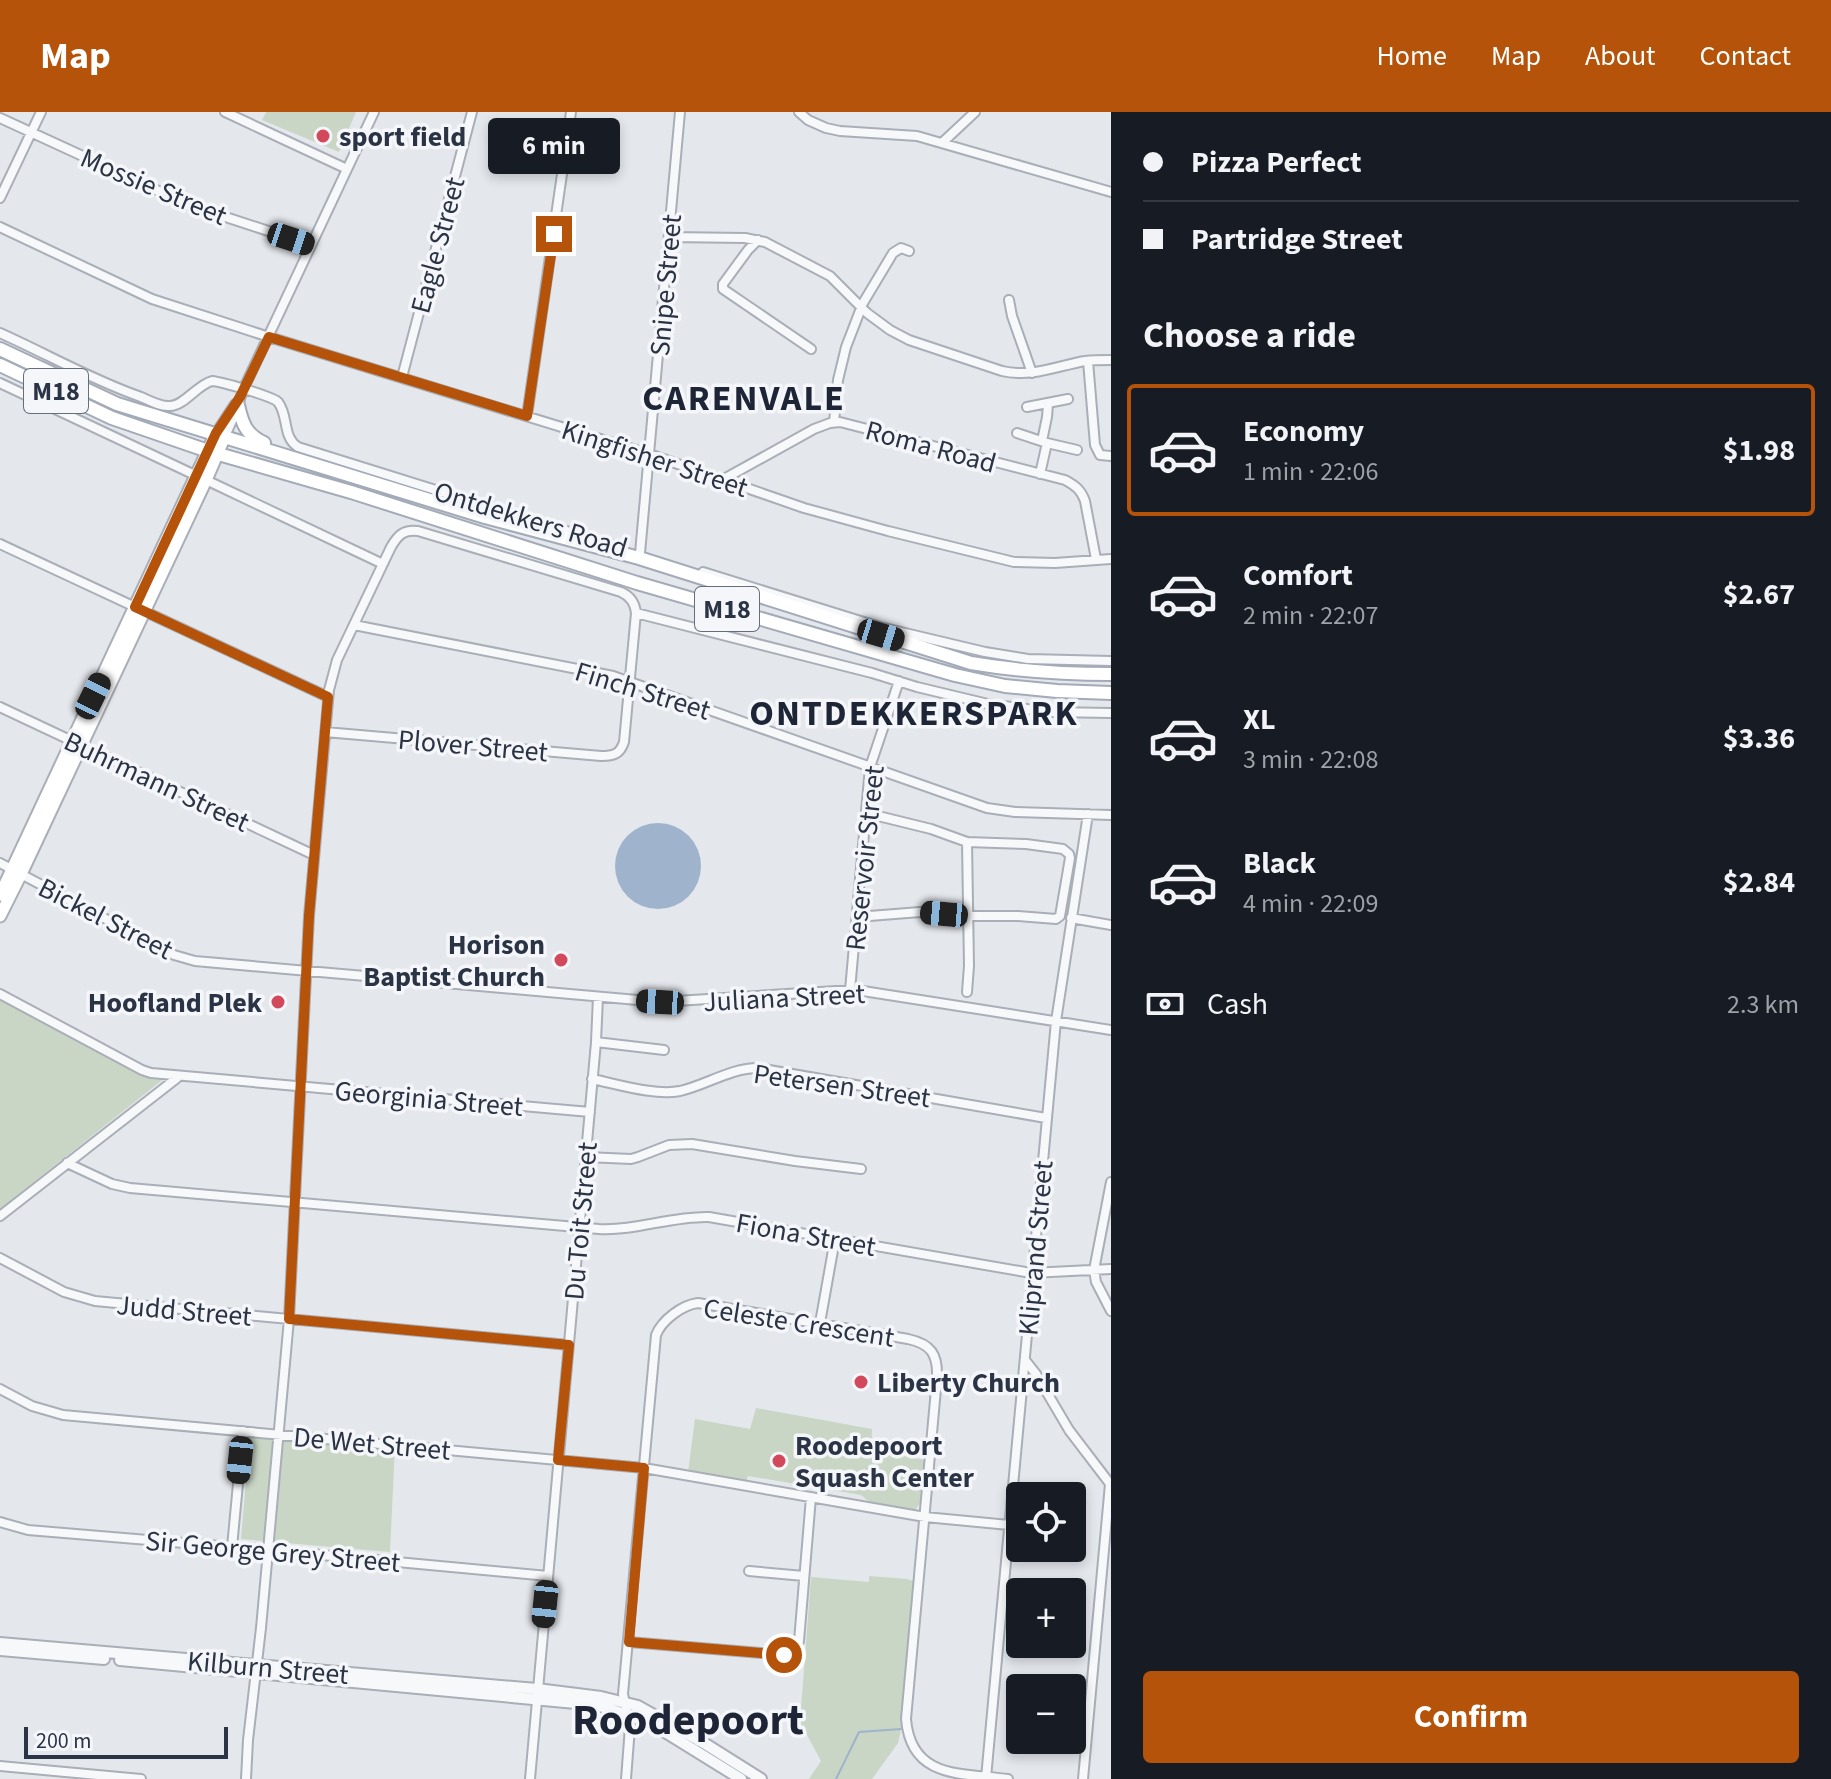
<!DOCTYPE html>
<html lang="en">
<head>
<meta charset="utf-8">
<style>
	body { margin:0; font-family:"Source Sans 3",sans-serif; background:#242831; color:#f1f3f6; height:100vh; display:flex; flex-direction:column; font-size:30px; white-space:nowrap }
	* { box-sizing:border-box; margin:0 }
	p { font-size:26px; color:#9ea1a6 }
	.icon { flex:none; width:44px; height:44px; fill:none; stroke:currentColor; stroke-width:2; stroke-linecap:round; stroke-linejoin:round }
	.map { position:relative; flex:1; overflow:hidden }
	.panel { display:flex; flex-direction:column; background:#171b24; width:720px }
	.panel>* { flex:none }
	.hud { display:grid; align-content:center; height:176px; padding:0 32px; background:#171b24 }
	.tools { position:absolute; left:1006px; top:1370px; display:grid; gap:16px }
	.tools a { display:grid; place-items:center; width:80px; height:80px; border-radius:8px; background:#171b24; box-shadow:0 4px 12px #0003; font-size:40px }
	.scale { position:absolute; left:24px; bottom:20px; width:204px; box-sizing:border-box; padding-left:8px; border:4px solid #2b3445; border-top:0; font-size:22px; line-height:28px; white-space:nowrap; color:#2b3445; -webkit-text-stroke:6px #f4f6f9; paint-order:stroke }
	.end { position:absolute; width:36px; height:36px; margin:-18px; border:10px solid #b45309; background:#fff; box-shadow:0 0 0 4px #fff }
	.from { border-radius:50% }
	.bubble { position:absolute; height:56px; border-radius:8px; background:#171b24; box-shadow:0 4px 12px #0003; font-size:26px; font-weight:700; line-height:56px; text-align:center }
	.car { position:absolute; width:24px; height:48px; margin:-24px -12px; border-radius:10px; box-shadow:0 0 6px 2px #0007; background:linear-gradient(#222 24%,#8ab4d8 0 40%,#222 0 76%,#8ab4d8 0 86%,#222 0) }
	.hud b { display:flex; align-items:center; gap:28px; height:76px; font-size:30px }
	.hud b+b { border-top:2px solid #363941 }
	.hud i { width:20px; height:20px; background:#f1f3f6 }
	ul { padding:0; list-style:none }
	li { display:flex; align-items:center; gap:24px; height:132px; margin:0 16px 12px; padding:0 16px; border:4px solid transparent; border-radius:8px }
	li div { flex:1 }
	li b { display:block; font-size:30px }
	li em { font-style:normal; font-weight:700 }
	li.selected { border-color:#b45309 }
	li>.icon { width:72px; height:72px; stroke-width:1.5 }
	h2 { padding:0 32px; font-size:36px; line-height:96px }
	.pay { display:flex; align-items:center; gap:20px; height:88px; padding:0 32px; font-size:30px }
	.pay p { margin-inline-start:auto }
	.button { display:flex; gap:16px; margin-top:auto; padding:16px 32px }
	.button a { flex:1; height:92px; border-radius:8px; background:#b45309; color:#fff; font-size:32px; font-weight:700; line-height:92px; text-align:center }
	header { display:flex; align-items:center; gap:48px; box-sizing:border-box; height:112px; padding:0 40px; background:#b45309; color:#fff }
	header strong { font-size:38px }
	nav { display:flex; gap:44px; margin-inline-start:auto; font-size:28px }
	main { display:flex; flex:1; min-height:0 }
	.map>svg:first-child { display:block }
	.green { fill:#c9d6c5 }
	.water { fill:#9fb4cc }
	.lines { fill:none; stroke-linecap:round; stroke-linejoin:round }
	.stream { stroke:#9fb4cc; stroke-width:2 }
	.minor-casing { stroke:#a9aeb7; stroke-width:12 }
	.tertiary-casing { stroke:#a9aeb7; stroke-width:14 }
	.secondary-casing { stroke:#a9aeb7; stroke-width:15 }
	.primary-casing { stroke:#a3abb8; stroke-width:16 }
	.minor { stroke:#f7f8fa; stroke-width:8 }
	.tertiary { stroke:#f7f8fa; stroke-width:10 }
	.secondary { stroke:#fff; stroke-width:11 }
	.primary { stroke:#fff; stroke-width:12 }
	.route { stroke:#b45309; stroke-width:10 }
	.poi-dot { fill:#d1495b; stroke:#f4f6f9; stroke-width:3 }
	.labels { text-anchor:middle; stroke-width:7; stroke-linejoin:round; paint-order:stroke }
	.shield { fill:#f4f6f9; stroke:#676e7b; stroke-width:2 }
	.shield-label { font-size:26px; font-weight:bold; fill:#2b3445 }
	.poi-label { font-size:28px; font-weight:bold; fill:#2b3445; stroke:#f4f6f9; text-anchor:start }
	.street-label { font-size:28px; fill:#2b3445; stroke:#f4f6f9 }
	.district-label { font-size:36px; font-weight:bold; letter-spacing:2px; fill:#1d2536; stroke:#f4f6f9 }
	.town-label { font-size:44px; font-weight:bold; fill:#1d2536; stroke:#f4f6f9 }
</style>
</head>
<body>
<header>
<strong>Map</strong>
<nav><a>Home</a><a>Map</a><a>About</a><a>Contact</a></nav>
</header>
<main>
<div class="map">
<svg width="1111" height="1667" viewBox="0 0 1111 1667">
	<rect width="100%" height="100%" fill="#e4e7ec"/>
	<path class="green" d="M 266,0 L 356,0 L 339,40 L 262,8 Z
		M 0,876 L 166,965 L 0,1097 Z
		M 756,1296 L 872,1317 L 871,1338 L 925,1348 L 921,1390 L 915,1398 L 872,1392 L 861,1383 L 748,1364 L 746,1371 L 688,1360 L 695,1307 L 750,1317 Z
		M 250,1322 L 395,1334 L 390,1440 L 241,1427 Z
		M 869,1464 L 907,1467 L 913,1469 L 902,1613 L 898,1631 L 872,1667 L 809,1667 L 821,1649 L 800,1610 L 811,1465 L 869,1470 Z"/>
	<path class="water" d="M615 754a43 43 0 1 1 86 0a43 43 0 1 1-86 0Z"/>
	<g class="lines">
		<path class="stream" d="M 836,1667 L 859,1620 L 901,1617"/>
		<defs>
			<path id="minor" d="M 225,0 L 347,57
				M 799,0 L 808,8 L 826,16 L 840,19 L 917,24 L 1111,80
				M 0,6 L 189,93 L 311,133
				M 943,30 L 975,0
				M 0,86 L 41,0
				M 0,115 L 152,187 L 269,225 L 649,342 L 804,396 L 888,419 L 1014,450 L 1055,451 L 1111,447
				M 669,125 L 745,126 L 765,130 L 830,164 L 867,201 L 890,218 L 909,228 L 1002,259 C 1031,266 1057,254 1085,249 C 1093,248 1102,248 1111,248
				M 758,128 L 748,138 L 723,172 L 723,177 L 811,237
				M 1009,188 L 1012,204 L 1032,261
				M 0,221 C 47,242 92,268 141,285 C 150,289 161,295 170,294 C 184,294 197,273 212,269 C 222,270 272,284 278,290 C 289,304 282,325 298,335 L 621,436
				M 1088,249 L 1095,333 L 1100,343 L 1111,344
				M 402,265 L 472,0
				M 0,271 L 197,364
				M 1027,295 L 1068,287
				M 527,304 L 571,0
				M 834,310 L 838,268 L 846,235 L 863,191 L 893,141 L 901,136 L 909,139
				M 216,321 L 235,292
				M 1017,321 L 1047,331
				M 225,324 L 235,302 L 243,278 L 374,0
				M 1042,329 L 1047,305 L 1048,292
				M 1040,362 L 1047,331 L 1077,338
				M 206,368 L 383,452
				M 722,368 L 814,317 L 830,311 L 840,310 L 1065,368 C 1076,374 1081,378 1085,389 L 1096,447
				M 0,432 L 328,585
				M 640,441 L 680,0
				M 703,460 L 880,515 L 985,540 L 1028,547 L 1111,549
				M 636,501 L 872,561 L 917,575 L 988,592 L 1050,600 L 1111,601
				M 354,513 L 613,564 L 987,696 L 1015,700 L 1111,703
				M 0,595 L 314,743
				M 967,730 L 969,854 L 967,880
				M 0,751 L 174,843 L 195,849 L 660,890 L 836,879 L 863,879 L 1111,918
				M 857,805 L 920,800 L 969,804 L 1018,804 L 1056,807 L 1060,804 L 1070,746 L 1069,742 L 1063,737 L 1026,732 L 967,730 L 931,717 L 866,701
				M 1071,806 L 1111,813
				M 850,878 L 870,655 L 899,569
				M 0,882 L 142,958 L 151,961 L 590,1000
				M 596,930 L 664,938
				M 592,967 C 617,972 655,984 680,979 C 706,973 731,956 758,956 L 1046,1006
				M 586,1045 L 631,1047 L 638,1045 L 669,1033 L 692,1032 L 795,1049 L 861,1057
				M 67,1051 L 112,1072 L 130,1076 L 599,1117 C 636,1119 671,1104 709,1105 L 1031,1161 L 1111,1157
				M 1111,1070 L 1094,1158 L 1096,1170 L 1111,1199
				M 0,1104 L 177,966
				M 0,1146 L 64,1180 L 95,1189 L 569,1233
				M 820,1211 L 835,1127
				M 1025,1248 L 1036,1262 L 1069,1318 L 1111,1373
				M 0,1277 L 32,1294 L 63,1303 L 644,1356 L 925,1405 L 1009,1413
				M 0,1410 L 28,1418 L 268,1438 L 548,1464
				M 232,1435 L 243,1319
				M 749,1459 L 804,1464
				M 629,1530 L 784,1543 L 795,1538 L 799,1529 L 811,1385
				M 0,1654 L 141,1667
				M 986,1666 L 1056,909 L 1088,702
				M 246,1667 L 248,1628 L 261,1516 L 289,1207 L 309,804 L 329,578 L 337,548 L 391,435 C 398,423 404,417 418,419 L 621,480 C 630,484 635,491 636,501 L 624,630 C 620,642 614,644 601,644 L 325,620
				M 530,1667 L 596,930 L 598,885
				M 626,1667 L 630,1615 L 623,1582 L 656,1223 C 662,1208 682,1193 698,1191 L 908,1227 C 931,1232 938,1242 937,1266 L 906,1607 C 911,1667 961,1661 1008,1667
				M 1083,1667 L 1110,1372"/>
			<path id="tertiary" d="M 0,1531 L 537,1577 L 601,1585 L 638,1594 L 707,1633 L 761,1667
				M 0,1538 L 104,1547
				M 120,1548 L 597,1593 L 649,1610 L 741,1667"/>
			<path id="secondary" d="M 0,783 L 216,321
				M 0,804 L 21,762 L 206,368 L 225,324"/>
			<path id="primary" d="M 0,237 L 117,292 L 485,405 L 639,446 L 971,551 C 1018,559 1064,562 1111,562
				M 0,253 L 112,306 L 208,339 L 351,380 L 637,471 L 955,563 L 1005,574 L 1057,579 L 1111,581
				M 238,293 C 242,311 246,323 264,331"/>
		</defs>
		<use href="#minor" class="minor-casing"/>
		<use href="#tertiary" class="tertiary-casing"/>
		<use href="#secondary" class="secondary-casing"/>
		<use href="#primary" class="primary-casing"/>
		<use href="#minor" class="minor"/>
		<use href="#tertiary" class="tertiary"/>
		<use href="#secondary" class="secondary"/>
		<use href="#primary" class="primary"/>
	</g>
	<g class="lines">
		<path class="route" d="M 554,122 L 527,304 L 269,225 L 240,285 L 216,321 L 135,495 L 328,585 L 309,804 L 289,1207 L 569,1233 L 558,1348 L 644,1356 L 629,1530 L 784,1543"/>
	</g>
	<g class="poi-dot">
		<circle cx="323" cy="24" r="8"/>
		<circle cx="561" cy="848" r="8"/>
		<circle cx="278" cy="890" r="8"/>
		<circle cx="861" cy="1270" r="8"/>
		<circle cx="779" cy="1349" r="8"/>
	</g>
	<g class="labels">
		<g class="shield">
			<rect x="24" y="257" width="64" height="44" rx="6"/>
			<rect x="695" y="475" width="64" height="44" rx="6"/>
		</g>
		<g class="shield-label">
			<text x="56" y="288">M18</text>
			<text x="727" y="506">M18</text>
		</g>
		<g class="poi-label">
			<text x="339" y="34">sport field</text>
			<text x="545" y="842" text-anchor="end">Horison<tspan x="545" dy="32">Baptist Church</tspan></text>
			<text x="262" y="900" text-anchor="end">Hoofland Plek</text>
			<text x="877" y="1280">Liberty Church</text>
			<text x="795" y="1343">Roodepoort<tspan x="795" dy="32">Squash Center</tspan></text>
		</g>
		<g class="street-label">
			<text transform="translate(154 74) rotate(23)" y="10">Mossie Street</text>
			<text transform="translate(437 133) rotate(-75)" y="10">Eagle Street</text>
			<text transform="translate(665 173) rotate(-85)" y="10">Snipe Street</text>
			<text transform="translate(931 334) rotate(15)" y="10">Roma Road</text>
			<text transform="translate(655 346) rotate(18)" y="10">Kingfisher Street</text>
			<text transform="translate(531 407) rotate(17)" y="10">Ontdekkers Road</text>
			<text transform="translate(643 578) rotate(17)" y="10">Finch Street</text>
			<text transform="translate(473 633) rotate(5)" y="10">Plover Street</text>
			<text transform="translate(157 669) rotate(25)" y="10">Buhrmann Street</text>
			<text transform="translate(864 746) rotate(-84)" y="10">Reservoir Street</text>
			<text transform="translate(106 806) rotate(27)" y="10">Bickel Street</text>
			<text transform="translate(784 885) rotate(-3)" y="10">Juliana Street</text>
			<text transform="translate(842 973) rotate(8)" y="10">Petersen Street</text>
			<text transform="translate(429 986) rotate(5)" y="10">Georginia Street</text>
			<text transform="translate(580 1109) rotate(-85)" y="10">Du Toit Street</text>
			<text transform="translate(806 1122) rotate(10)" y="10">Fiona Street</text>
			<text transform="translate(1035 1136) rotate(-85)" y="10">Kliprand Street</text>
			<text transform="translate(184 1198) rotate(5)" y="10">Judd Street</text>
			<text transform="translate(799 1210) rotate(9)" y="10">Celeste Crescent</text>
			<text transform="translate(372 1331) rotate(5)" y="10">De Wet Street</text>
			<text transform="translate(273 1439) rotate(5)" y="10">Sir George Grey Street</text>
			<text transform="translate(268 1555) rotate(5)" y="10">Kilburn Street</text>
		</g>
		<g class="district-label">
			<text x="744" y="298">CARENVALE</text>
			<text x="914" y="613">ONTDEKKERSPARK</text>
		</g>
		<g class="town-label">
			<text x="688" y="1622">Roodepoort</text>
		</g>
	</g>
</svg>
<div class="tools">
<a><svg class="icon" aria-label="locate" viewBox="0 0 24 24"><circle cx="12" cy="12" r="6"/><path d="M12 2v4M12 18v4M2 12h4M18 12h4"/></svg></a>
<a>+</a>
<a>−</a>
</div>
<div class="scale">200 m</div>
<i class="end from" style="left:784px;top:1543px"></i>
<i class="end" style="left:554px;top:122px"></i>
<div class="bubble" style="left:488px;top:6px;width:132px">6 min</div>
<i class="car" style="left:291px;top:127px;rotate:108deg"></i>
<i class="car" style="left:881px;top:523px;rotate:107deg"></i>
<i class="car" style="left:93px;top:584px;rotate:26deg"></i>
<i class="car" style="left:944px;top:802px;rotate:275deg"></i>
<i class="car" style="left:660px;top:890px;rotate:273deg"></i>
<i class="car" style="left:240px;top:1348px;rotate:186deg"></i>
<i class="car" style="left:545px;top:1492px;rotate:186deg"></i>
</div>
<section class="panel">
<div class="hud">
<b><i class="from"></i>Pizza Perfect</b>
<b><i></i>Partridge Street</b>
</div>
<h2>Choose a ride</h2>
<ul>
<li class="selected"><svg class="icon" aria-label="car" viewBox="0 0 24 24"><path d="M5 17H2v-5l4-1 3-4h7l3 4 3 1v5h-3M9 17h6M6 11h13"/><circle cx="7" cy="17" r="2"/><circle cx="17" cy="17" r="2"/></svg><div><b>Economy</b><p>1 min · 22:06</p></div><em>$1.98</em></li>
<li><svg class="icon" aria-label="car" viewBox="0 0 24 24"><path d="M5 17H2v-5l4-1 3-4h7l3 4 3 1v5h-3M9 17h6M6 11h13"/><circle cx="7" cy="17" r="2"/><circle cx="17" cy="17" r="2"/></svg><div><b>Comfort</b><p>2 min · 22:07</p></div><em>$2.67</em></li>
<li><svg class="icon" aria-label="car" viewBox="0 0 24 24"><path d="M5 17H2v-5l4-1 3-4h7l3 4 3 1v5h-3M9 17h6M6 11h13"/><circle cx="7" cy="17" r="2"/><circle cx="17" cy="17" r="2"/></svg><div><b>XL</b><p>3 min · 22:08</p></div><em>$3.36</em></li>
<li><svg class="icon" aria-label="car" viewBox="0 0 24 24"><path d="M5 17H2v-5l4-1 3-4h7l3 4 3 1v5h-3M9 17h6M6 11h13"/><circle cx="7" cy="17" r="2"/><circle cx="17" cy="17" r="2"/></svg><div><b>Black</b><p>4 min · 22:09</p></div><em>$2.84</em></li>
</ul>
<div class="pay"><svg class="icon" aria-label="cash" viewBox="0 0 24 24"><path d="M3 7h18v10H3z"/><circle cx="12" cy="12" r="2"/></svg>Cash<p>2.3 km</p></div>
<div class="button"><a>Confirm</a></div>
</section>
</main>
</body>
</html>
